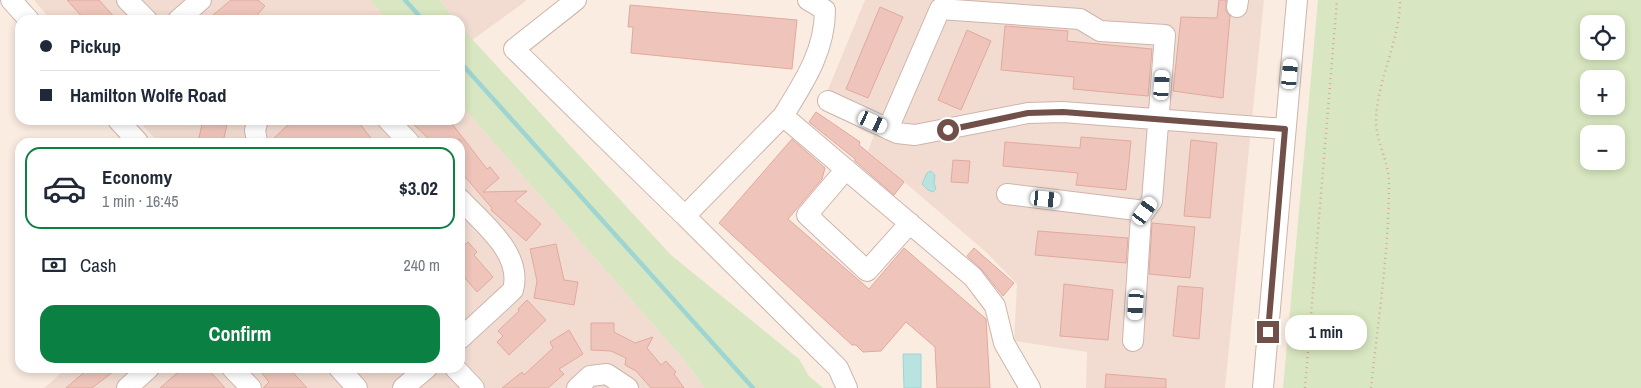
<!DOCTYPE html>
<html lang="en">
<head>
<meta charset="utf-8">
<style>
	body { margin:0; font-family:"Archivo Narrow",sans-serif; background:#f2f2f3; color:#1f2937; height:100vh; display:flex; flex-direction:column; font-size:19px; white-space:nowrap }
	* { box-sizing:border-box; margin:0 }
	p { font-size:16px; color:#747a83 }
	.icon { flex:none; width:28px; height:28px; fill:none; stroke:currentColor; stroke-width:2; stroke-linecap:round; stroke-linejoin:round }
	.map { position:relative; flex:1; overflow:hidden }
	.side { position:absolute; left:15px; top:138px; width:450px; height:235px; display:flex; flex-direction:column; background:#fff; border-radius:15px; box-shadow:0 2px 8px #0003 }
	.side>* { flex:none }
	.hud { position:absolute; left:15px; top:15px; width:450px; height:110px; border-radius:15px; box-shadow:0 2px 8px #0003; display:grid; align-content:center; height:110px; padding:0 25px; background:#fff }
	.buttons { position:absolute; left:1580px; top:15px; display:grid; gap:10px }
	.buttons a { display:grid; place-items:center; width:45px; height:45px; border-radius:10px; background:#fff; box-shadow:0 2px 8px #0003; font-size:25px }
	.end { position:absolute; width:22px; height:22px; margin:-11px; border:6px solid #71504a; background:#fff; box-shadow:0 0 0 2px #fff }
	.from { border-radius:50% }
	.bubble { position:absolute; height:35px; border-radius:15px; background:#fff; box-shadow:0 2px 8px #0003; font-size:16px; font-weight:800; line-height:35px; text-align:center }
	.car { position:absolute; width:15px; height:30px; margin:-15px -8px; border-radius:6px; box-shadow:0 0 4px 1px #0007; background:linear-gradient(#fff 24%,#345 0 40%,#fff 0 76%,#345 0 86%,#fff 0) }
	.hud b { display:flex; align-items:center; gap:18px; height:48px; font-size:19px }
	.hud b+b { border-top:1px solid #e0e1e3 }
	.hud i { width:12px; height:12px; background:#1f2937 }
	ul { padding:9px 0 0; list-style:none }
	li { display:flex; align-items:center; gap:15px; height:82px; margin:0 10px 8px; padding:0 15px; border:2px solid transparent; border-radius:15px }
	li div { flex:1 }
	li b { display:block; font-size:19px }
	li em { font-style:normal; font-weight:800 }
	li.current { border-color:#0b8043 }
	li>.icon { width:45px; height:45px; stroke-width:1.5 }
	.pay { display:flex; align-items:center; gap:12px; height:55px; padding:0 25px; font-size:19px }
	.pay p { margin-inline-start:auto }
	.primary-button { display:flex; gap:10px; margin-top:auto; padding:10px 25px }
	.primary-button a { flex:1; height:58px; border-radius:15px; background:#0b8043; color:#fff; font-size:20px; font-weight:800; line-height:58px; text-align:center }
	.map>svg:first-child { display:block }
	.residential { fill:#f2dcd1 }
	.green { fill:#d8e7c1; fill-rule:evenodd }
	.water { fill:#b8e3e1; stroke:#9ed5d2 }
	.lines { fill:none; stroke-linecap:round; stroke-linejoin:round }
	.stream { stroke:#9ed5d2; stroke-width:4.5 }
	.building { fill:#efc5bb; stroke:#e1a99c }
	.minor-casing { stroke:#ceb4ac; stroke-width:22 }
	.path { stroke:#d3a89e; stroke-width:2.5; stroke-dasharray:1 4; stroke-linecap:butt }
	.minor { stroke:#fff; stroke-width:20 }
	.route { stroke:#71504a; stroke-width:6 }
</style>
</head>
<body>
<div class="map">
<svg width="1641" height="388" viewBox="0 0 1641 388">
	<rect width="100%" height="100%" fill="#fbece2"/>
	<path class="residential" d="M 34,0 L 370,0 L 387,20 L 51,20 Z
		M 440,0 L 527,0 L 471,41 L 460,26 L 460,20 L 455,20 Z
		M 865,0 L 1264,0 L 1225,388 L 1086,388 L 1087,352 L 1014,341 L 1017,284 L 986,252 L 868,151 L 874,135 L 820,109 Z
		M 460,104 L 685,361 L 704,388 L 44,388 L 67,368 L 460,368 L 460,142 L 158,142 L 138,120 L 460,120 Z"/>
	<path class="green" d="M 370,0 L 440,0 L 455,20 L 387,20 Z
		M 1318,0 L 1641,0 L 1641,388 L 1283,388 ZM 1589,24 L 1616,24 L 1616,51 L 1589,51 ZM 1589,79 L 1616,79 L 1616,106 L 1589,106 ZM 1589,134 L 1616,134 L 1616,161 L 1589,161 Z
		M 460,26 L 671,255 L 799,359 L 809,376 L 823,388 L 704,388 L 685,361 L 460,104 Z"/>
	<path class="water" d="M 931,171 L 935,175 L 934,183 L 936,189 L 933,192 L 928,190 L 922,184 L 927,173 Z
		M 903,354 L 921,354 L 921,388 L 904,388 Z"/>
	<g class="lines">
		<path class="stream" d="M 405,0 L 423,20
			M 460,62 L 753,388"/>
	</g>
	<path class="building" d="M 67,0 L 99,0 L 117,20 L 85,20 Z
		M 231,0 L 258,0 L 265,6 L 253,20 L 207,20 Z
		M 1219,0 L 1226,0 L 1226,11 L 1230,16 L 1223,98 L 1173,91 L 1181,17 L 1217,18 Z
		M 630,5 L 797,20 L 792,69 L 631,53 L 633,27 L 628,27 Z
		M 880,7 L 903,17 L 868,98 L 846,89 Z
		M 1005,26 L 1068,31 L 1067,41 L 1152,49 L 1148,96 L 1073,89 L 1074,77 L 1001,70 Z
		M 967,30 L 991,41 L 961,110 L 938,100 Z
		M 816,112 L 860,142 L 859,145 L 904,182 L 894,195 L 855,161 L 855,159 L 809,122 Z
		M 203,120 L 228,120 L 223,142 L 198,142 Z
		M 293,120 L 357,120 L 374,142 L 270,142 Z
		M 409,120 L 449,120 L 487,169 L 490,167 L 499,178 L 483,192 L 527,191 L 515,201 L 541,224 L 526,241 L 491,210 L 492,208 L 460,171 L 460,139 L 456,142 L 432,142 Z
		M 1081,137 L 1131,141 L 1126,190 L 1076,185 L 1078,173 L 1003,166 L 1005,142 L 1080,148 Z
		M 792,139 L 825,168 L 822,179 L 788,219 L 869,289 L 904,248 L 986,319 L 990,388 L 937,388 L 935,347 L 906,322 L 881,351 L 863,352 L 856,345 L 852,345 L 719,223 Z
		M 1191,140 L 1217,143 L 1210,218 L 1184,216 Z
		M 953,160 L 970,161 L 968,183 L 951,182 Z
		M 1152,223 L 1195,227 L 1190,278 L 1149,274 Z
		M 1038,231 L 1128,238 L 1126,263 L 1035,255 Z
		M 468,242 L 477,252 L 474,255 L 493,277 L 477,292 L 460,272 L 460,249 Z
		M 556,244 L 564,280 L 578,282 L 574,305 L 534,298 L 537,281 L 530,249 Z
		M 974,248 L 1014,283 L 1003,296 L 982,270 L 967,256 Z
		M 1064,284 L 1113,290 L 1108,340 L 1060,336 Z
		M 1178,286 L 1203,288 L 1199,339 L 1173,336 Z
		M 527,300 L 546,320 L 509,355 L 497,342 L 503,336 L 498,331 L 519,311 L 518,309 Z
		M 591,323 L 614,323 L 614,332 L 635,343 L 653,337 L 647,348 L 661,365 L 666,361 L 676,372 L 674,374 L 684,388 L 651,388 L 636,371 L 625,365 L 626,358 L 611,351 L 591,350 Z
		M 569,330 L 583,354 L 559,369 L 564,374 L 548,388 L 502,388 L 522,372 L 524,375 L 553,348 L 550,342 Z
		M 89,368 L 118,368 L 92,388 L 66,388 Z
		M 183,368 L 207,368 L 225,388 L 160,388 Z
		M 258,368 L 289,368 L 307,388 L 263,388 L 269,382 Z
		M 1106,374 L 1166,379 L 1166,388 L 1105,388 Z"/>
	<g class="lines">
		<defs>
			<path id="minor" d="M 11,0 L 29,20
				M 127,0 L 147,20
				M 576,0 L 514,49 L 685,216
				M 1237,7 L 1238,0
				M 178,20 L 201,0
				M 828,101 L 897,133 L 915,135 L 1028,113 L 1063,112 L 1285,129
				M 783,116 C 804,82 825,51 825,10 L 808,0
				M 118,120 L 138,142
				M 388,120 L 409,142
				M 888,129 L 940,9 L 1080,19 L 1100,31 L 1165,35 L 1152,201 L 1141,216 L 1133,341
				M 257,142 L 255,130 L 258,120
				M 846,169 L 807,215 L 867,271 L 910,223
				M 1007,194 L 1145,211
				M 460,199 C 482,223 523,253 513,290 L 460,339
				M 232,368 L 251,388
				M 339,368 L 357,388
				M 455,368 L 474,388
				M 127,388 L 149,368
				M 403,388 L 427,368
				M 577,388 L 590,376 L 607,374 L 628,388
				M 847,388 L 838,368 L 685,216 L 783,116 L 973,277 L 995,306 L 1004,343 L 1030,388
				M 1263,388 L 1297,0"/>
		</defs>
		<use href="#minor" class="minor-casing"/>
		<path class="path" d="M 1305,388 L 1337,0
			M 1371,388 C 1378,320 1389,252 1389,183 C 1389,163 1377,143 1376,123 C 1376,81 1400,42 1400,0"/>
		<use href="#minor" class="minor"/>
	</g>
	<g class="lines">
		<path class="route" d="M 948,130 L 1028,113 L 1063,112 L 1285,129 L 1268,332"/>
	</g>
</svg>
<div class="buttons">
<a><svg class="icon" aria-label="locate" viewBox="0 0 24 24"><circle cx="12" cy="12" r="6"/><path d="M12 2v4M12 18v4M2 12h4M18 12h4"/></svg></a>
<a>+</a>
<a>−</a>
</div>
<i class="end from" style="left:948px;top:130px"></i>
<i class="end" style="left:1268px;top:332px"></i>
<div class="bubble" style="left:1285px;top:315px;width:82px">1 min</div>
<i class="car" style="left:1290px;top:74px;rotate:5deg"></i>
<i class="car" style="left:1162px;top:85px;rotate:4deg"></i>
<i class="car" style="left:873px;top:122px;rotate:115deg"></i>
<i class="car" style="left:1046px;top:199px;rotate:96deg"></i>
<i class="car" style="left:1145px;top:211px;rotate:36deg"></i>
<i class="car" style="left:1136px;top:305px;rotate:184deg"></i>
<div class="hud">
<b><i class="from"></i>Pickup</b>
<b><i></i>Hamilton Wolfe Road</b>
</div>
<section class="side">
<ul>
<li class="current"><svg class="icon" aria-label="car" viewBox="0 0 24 24"><path d="M5 17H2v-5l4-1 3-4h7l3 4 3 1v5h-3M9 17h6M6 11h13"/><circle cx="7" cy="17" r="2"/><circle cx="17" cy="17" r="2"/></svg><div><b>Economy</b><p>1 min · 16:45</p></div><em>$3.02</em></li>
</ul>
<div class="pay"><svg class="icon" aria-label="cash" viewBox="0 0 24 24"><path d="M3 7h18v10H3z"/><circle cx="12" cy="12" r="2"/></svg>Cash<p>240 m</p></div>
<div class="primary-button"><a>Confirm</a></div>
</section>
</div>
</body>
</html>
